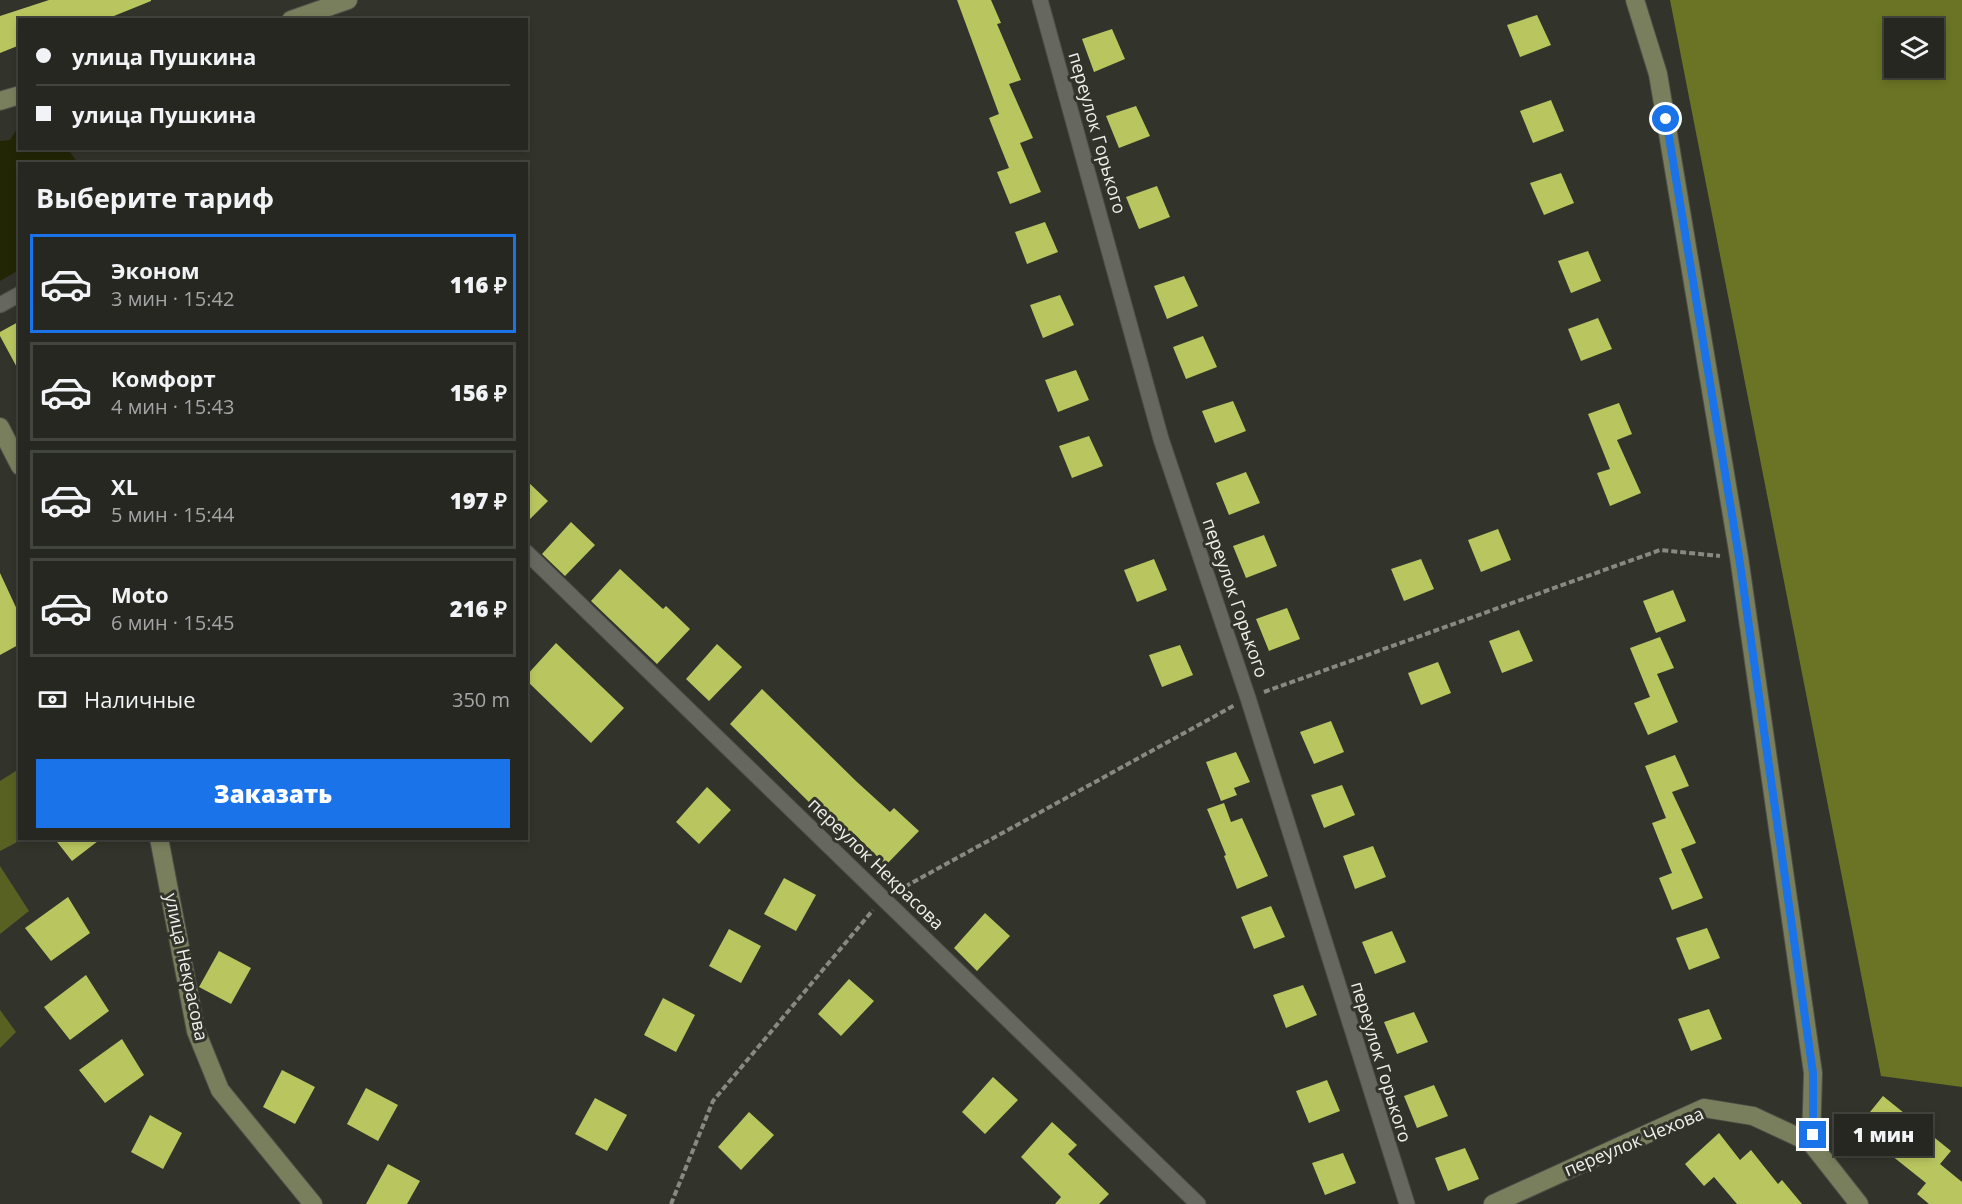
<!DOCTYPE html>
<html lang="ru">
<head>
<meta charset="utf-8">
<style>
	body { margin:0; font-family:"Open Sans",sans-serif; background:#2e2f29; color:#f1f3f6; height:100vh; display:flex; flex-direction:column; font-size:22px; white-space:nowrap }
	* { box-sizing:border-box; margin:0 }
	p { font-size:20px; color:#a4a5a5 }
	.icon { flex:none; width:33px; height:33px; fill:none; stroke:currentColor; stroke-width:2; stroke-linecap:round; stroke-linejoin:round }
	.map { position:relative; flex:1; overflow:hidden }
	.side { position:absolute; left:18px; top:162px; width:510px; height:678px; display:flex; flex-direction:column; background:#262720; border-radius:0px; box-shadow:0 3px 9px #0003,0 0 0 2px #42443e }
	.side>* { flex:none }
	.banner { position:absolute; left:18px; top:18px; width:510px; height:132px; border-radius:0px; box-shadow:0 3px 9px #0003,0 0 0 2px #42443e; display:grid; align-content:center; height:132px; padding:0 18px; background:#262720 }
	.controls { position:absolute; left:1884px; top:18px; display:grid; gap:12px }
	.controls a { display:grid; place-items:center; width:60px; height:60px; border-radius:0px; background:#262720; box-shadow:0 3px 9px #0003,0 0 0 2px #42443e; font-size:30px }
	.end { position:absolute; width:27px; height:27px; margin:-14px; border:8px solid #1a73e8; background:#fff; box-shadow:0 0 0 3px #fff }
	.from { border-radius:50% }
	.bubble { position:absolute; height:42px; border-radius:0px; background:#262720; box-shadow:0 3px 9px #0003,0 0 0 2px #42443e; font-size:20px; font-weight:800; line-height:42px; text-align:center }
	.banner b { display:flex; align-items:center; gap:21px; height:57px; font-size:22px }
	.banner b+b { border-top:2px solid #42443e }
	.banner i { width:15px; height:15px; background:#f1f3f6 }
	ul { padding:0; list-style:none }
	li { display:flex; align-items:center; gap:18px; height:99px; margin:0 12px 9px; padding:0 6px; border:3px solid #42443e; border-radius:0px }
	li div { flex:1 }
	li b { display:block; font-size:22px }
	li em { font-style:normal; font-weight:800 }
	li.active { border-color:#1a73e8 }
	li>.icon { width:54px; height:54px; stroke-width:1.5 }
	h2 { padding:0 18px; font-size:27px; line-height:72px }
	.pay { display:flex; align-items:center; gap:15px; height:66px; padding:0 18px; font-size:22px }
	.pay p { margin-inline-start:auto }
	.cta { display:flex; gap:12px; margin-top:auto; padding:12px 18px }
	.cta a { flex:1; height:69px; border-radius:0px; background:#1a73e8; color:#fff; font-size:24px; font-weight:800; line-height:69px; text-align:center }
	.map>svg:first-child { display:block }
	.green { fill:#596122 }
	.forest { fill:#6b7424; fill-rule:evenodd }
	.water { fill:#222605 }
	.building { fill:#b9c65f }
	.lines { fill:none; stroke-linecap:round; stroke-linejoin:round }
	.street-casing { stroke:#4d4f48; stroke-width:17 }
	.secondary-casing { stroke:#4d4f48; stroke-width:20 }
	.path { stroke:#888982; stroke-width:4; stroke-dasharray:6 3; stroke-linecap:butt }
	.street { stroke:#66675e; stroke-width:15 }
	.secondary { stroke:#797e5c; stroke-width:18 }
	.route { stroke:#1a73e8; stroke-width:8 }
	.labels { text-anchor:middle; stroke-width:6; stroke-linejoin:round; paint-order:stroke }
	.street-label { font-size:18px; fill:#eff0eb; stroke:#32342b }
</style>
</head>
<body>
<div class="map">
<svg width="1962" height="1204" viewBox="0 0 1962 1204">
	<rect width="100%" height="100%" fill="#32342b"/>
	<path class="green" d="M 19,769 L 20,838 L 23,839 L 0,851 L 0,781 Z
		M 0,866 L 29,911 L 0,934 Z
		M 0,1010 L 16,1032 L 0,1048 Z"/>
	<path class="forest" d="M 1670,0 L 1962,0 L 1962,1087 L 1881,1076 ZM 1894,28 L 1934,28 L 1934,68 L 1894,68 Z"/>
	<path class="water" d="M 19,128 L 20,148 L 68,149 L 78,163 L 20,164 L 19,270 L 0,281 L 0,141 L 10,140 L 17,129 Z"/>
	<path class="building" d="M 49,0 L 151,0 L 151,1 L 104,20 L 20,20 L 20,45 L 0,53 L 0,16 Z
		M 957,0 L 991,0 L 1001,23 L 997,24 L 1021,80 L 1009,84 L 1033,138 L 1020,143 L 1041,192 L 1010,204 L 997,172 L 1009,168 L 989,118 L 999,114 Z
		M 1537,15 L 1551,45 L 1520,57 L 1507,25 Z
		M 1112,29 L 1125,59 L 1094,72 L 1082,39 Z
		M 1551,100 L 1564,131 L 1533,143 L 1520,111 Z
		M 1136,106 L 1150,136 L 1119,148 L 1106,116 Z
		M 1561,173 L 1574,203 L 1544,215 L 1530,183 Z
		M 1157,186 L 1170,217 L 1139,229 L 1126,197 Z
		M 1045,222 L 1058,252 L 1027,264 L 1015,232 Z
		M 1588,251 L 1601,281 L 1571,293 L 1558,261 Z
		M 1184,276 L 1198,306 L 1167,319 L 1154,286 Z
		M 1060,295 L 1074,325 L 1043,338 L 1030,305 Z
		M 1598,318 L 1612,349 L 1581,361 L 1568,329 Z
		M 20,321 L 20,373 L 0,336 L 0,332 Z
		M 1203,336 L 1217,367 L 1186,379 L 1173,347 Z
		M 1076,370 L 1089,400 L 1058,412 L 1045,380 Z
		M 1233,401 L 1246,431 L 1215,443 L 1202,411 Z
		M 1619,403 L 1632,434 L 1617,440 L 1641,493 L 1610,506 L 1597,473 L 1610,469 L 1588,414 Z
		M 1089,436 L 1103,466 L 1072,478 L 1059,446 Z
		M 1246,472 L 1260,503 L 1229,515 L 1216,483 Z
		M 526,480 L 548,501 L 526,523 Z
		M 571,522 L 595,545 L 565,576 L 542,554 Z
		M 1498,529 L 1511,560 L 1481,572 L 1468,540 Z
		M 1264,535 L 1277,566 L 1246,578 L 1233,546 Z
		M 1154,559 L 1167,590 L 1137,602 L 1124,570 Z
		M 1421,559 L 1434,589 L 1404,601 L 1391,569 Z
		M 620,569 L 663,609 L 666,606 L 690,629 L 657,664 L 591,601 Z
		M 0,573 L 20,616 L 20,644 L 0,655 Z
		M 1673,590 L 1686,621 L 1656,633 L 1643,601 Z
		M 1287,608 L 1300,639 L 1269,651 L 1256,619 Z
		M 1519,630 L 1533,661 L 1502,673 L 1489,641 Z
		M 1660,637 L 1674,668 L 1657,674 L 1678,722 L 1648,735 L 1634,703 L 1650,697 L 1630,648 Z
		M 556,643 L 624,708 L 591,743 L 526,680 L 526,676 Z
		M 717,644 L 742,667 L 709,701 L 686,679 Z
		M 1180,645 L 1193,675 L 1162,687 L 1149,655 Z
		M 1438,662 L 1451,693 L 1421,705 L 1408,673 Z
		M 762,689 L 857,782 L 890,812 L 894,808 L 919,831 L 886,865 L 854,834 L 850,839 L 817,807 L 815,808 L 730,724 Z
		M 1331,721 L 1344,752 L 1314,764 L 1300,732 Z
		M 1236,752 L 1250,782 L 1234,788 L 1237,795 L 1221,801 L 1206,762 Z
		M 1675,755 L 1689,786 L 1672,792 L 1696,843 L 1681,849 L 1703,898 L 1672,910 L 1659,878 L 1672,873 L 1652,823 L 1666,818 L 1645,766 Z
		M 1342,785 L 1355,815 L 1324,828 L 1311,795 Z
		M 707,787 L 731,810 L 699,844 L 676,822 Z
		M 1224,803 L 1231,822 L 1242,818 L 1268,876 L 1237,889 L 1224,856 L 1226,855 L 1207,809 Z
		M 54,838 L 102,838 L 72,861 Z
		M 1373,846 L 1386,877 L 1355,889 L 1343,856 Z
		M 784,878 L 816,895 L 796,931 L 764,914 Z
		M 68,897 L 90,933 L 51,961 L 25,928 Z
		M 1271,906 L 1285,937 L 1254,949 L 1241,917 Z
		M 985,913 L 1010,936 L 977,971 L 954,948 Z
		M 1707,928 L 1720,958 L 1689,970 L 1676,938 Z
		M 729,929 L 761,946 L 741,983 L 709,966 Z
		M 1392,931 L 1406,962 L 1375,974 L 1362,942 Z
		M 219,951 L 251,968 L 231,1004 L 199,987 Z
		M 86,975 L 109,1011 L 70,1040 L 44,1007 Z
		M 849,979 L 874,1001 L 841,1036 L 818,1014 Z
		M 1303,985 L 1317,1015 L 1286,1028 L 1273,995 Z
		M 663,998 L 695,1015 L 676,1052 L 644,1035 Z
		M 1709,1009 L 1722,1039 L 1691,1051 L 1678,1019 Z
		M 1414,1012 L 1428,1042 L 1397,1054 L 1384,1022 Z
		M 122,1039 L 144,1075 L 105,1103 L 79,1070 Z
		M 282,1070 L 315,1087 L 295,1124 L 263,1107 Z
		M 993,1077 L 1018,1100 L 985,1134 L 962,1112 Z
		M 1327,1080 L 1340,1111 L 1309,1123 L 1296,1091 Z
		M 1434,1085 L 1448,1116 L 1417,1128 L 1404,1096 Z
		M 366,1088 L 398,1105 L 378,1141 L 347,1124 Z
		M 1883,1096 L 1951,1151 L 1940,1164 L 1962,1182 L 1962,1204 L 1929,1204 L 1917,1194 L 1926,1183 L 1857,1128 Z
		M 595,1098 L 627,1115 L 607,1151 L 575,1134 Z
		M 749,1112 L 774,1135 L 741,1170 L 718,1147 Z
		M 150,1115 L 182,1133 L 163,1169 L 131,1152 Z
		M 1052,1122 L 1077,1145 L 1068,1154 L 1109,1194 L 1099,1204 L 1055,1204 L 1061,1197 L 1021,1157 Z
		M 1719,1133 L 1740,1160 L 1751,1150 L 1778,1184 L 1782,1180 L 1802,1204 L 1737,1204 L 1714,1177 L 1704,1186 L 1685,1164 Z
		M 1465,1148 L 1479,1179 L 1448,1191 L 1435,1158 Z
		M 1343,1153 L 1356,1183 L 1325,1195 L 1312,1163 Z
		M 388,1164 L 420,1181 L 407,1204 L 366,1204 Z"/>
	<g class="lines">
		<defs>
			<path id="street" d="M 1040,0 L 1161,439 L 1248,698 L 1407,1204
				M 0,305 L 20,294
				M 526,552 L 1198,1204"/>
			<path id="secondary" d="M 1635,0 L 1658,74 L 1739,557 L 1813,1073 L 1811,1143
				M 291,20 L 348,0
				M 0,101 L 20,95
				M 0,427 L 20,466
				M 159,838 L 196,1031 L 220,1090 L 313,1204
				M 1493,1204 L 1704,1108 L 1753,1116 L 1811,1143 L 1859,1204"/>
		</defs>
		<use href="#street" class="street-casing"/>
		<use href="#secondary" class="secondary-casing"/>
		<path class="path" d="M 1264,692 L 1660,550 L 1720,556
			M 897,891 L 1235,705
			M 671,1204 L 713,1101 L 873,910"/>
		<use href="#street" class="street"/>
		<use href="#secondary" class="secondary"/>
	</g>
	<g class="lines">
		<path class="route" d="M 1666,119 L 1739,557 L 1813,1073 L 1813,1135"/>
	</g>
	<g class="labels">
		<g class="street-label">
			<text transform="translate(1097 133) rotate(74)" y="6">переулок Горького</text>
			<text transform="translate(1235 598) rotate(71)" y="6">переулок Горького</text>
			<text transform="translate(876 864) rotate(44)" y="6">переулок Некрасова</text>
			<text transform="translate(186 967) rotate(78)" y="6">улица Некрасова</text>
			<text transform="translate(1381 1062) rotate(73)" y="6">переулок Горького</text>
			<text transform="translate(1634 1142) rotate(-23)" y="6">переулок Чехова</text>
		</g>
	</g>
</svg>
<div class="controls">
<a><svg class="icon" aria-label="layers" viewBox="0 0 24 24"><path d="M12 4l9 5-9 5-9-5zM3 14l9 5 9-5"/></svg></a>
</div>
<i class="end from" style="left:1666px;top:119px"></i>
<i class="end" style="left:1813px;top:1135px"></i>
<div class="bubble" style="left:1834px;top:1114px;width:99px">1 мин</div>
<div class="banner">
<b><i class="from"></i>улица Пушкина</b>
<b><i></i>улица Пушкина</b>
</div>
<section class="side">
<h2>Выберите тариф</h2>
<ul>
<li class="active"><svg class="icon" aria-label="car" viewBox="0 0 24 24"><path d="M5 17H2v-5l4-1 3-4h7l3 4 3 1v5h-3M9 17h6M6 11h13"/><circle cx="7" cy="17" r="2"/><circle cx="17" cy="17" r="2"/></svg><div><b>Эконом</b><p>3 мин · 15:42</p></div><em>116 ₽</em></li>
<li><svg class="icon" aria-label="car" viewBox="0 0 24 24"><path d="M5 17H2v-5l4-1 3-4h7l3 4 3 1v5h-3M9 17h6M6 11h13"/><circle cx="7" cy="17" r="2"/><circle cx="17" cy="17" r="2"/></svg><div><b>Комфорт</b><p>4 мин · 15:43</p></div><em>156 ₽</em></li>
<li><svg class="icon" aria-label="car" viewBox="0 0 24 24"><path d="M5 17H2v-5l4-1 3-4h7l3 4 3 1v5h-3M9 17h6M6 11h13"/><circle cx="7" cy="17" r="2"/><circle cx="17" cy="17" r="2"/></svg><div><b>XL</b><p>5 мин · 15:44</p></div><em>197 ₽</em></li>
<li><svg class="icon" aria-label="car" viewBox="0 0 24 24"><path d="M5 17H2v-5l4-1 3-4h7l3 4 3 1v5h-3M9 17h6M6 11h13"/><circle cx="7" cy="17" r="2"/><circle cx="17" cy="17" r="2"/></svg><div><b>Moto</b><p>6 мин · 15:45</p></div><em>216 ₽</em></li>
</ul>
<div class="pay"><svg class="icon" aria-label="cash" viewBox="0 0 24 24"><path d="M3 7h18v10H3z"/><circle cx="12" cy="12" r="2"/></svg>Наличные<p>350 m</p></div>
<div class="cta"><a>Заказать</a></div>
</section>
</div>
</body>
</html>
